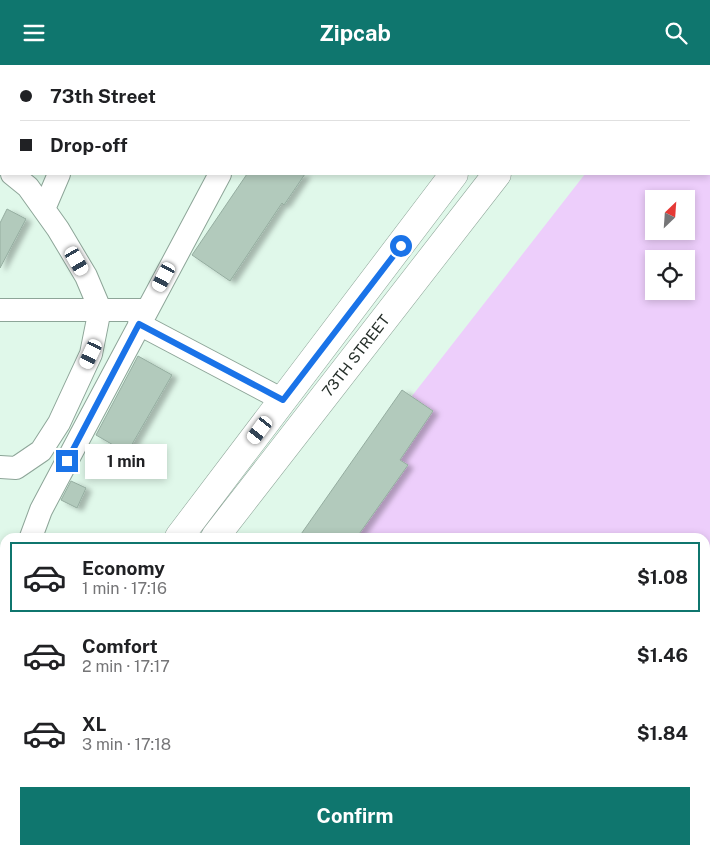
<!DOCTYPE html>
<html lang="en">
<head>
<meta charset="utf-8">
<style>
	body { margin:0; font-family:"Public Sans",sans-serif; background:#f6f6f6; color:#202124; height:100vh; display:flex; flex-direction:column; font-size:19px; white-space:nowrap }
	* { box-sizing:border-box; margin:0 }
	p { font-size:16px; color:#757577 }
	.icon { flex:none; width:28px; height:28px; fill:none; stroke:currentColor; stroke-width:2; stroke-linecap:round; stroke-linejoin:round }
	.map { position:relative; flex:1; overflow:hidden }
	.side { position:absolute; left:0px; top:468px; width:710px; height:322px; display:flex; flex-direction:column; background:#fff; border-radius:15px 15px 0 0; box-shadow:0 2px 8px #0003 }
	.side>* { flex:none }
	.hud { position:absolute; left:0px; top:0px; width:710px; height:110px; box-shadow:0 2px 8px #0003; display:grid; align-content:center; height:110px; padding:0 20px; background:#fff }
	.needle { width:32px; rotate:25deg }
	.buttons { position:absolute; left:645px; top:125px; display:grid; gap:10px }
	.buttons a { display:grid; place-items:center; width:50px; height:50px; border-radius:0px; background:#fff; box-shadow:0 2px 8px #0003; font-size:25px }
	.end { position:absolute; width:22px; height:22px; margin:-11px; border:6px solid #1a73e8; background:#fff; box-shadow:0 0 0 2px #fff }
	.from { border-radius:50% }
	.bubble { position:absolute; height:35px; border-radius:0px; background:#fff; box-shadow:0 2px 8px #0003; font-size:16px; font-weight:700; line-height:35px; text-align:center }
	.car { position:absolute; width:15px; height:30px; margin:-15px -8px; border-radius:6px; box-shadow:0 0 4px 1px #0007; background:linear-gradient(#fff 24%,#345 0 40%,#fff 0 76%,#345 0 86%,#fff 0) }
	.hud b { display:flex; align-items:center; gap:18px; height:48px; font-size:19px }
	.hud b+b { border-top:1px solid #e0e0e0 }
	.hud i { width:12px; height:12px; background:#202124 }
	ul { padding:9px 0 0; list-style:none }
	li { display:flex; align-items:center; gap:15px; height:70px; margin:0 10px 8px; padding:0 10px; border:2px solid transparent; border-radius:0px }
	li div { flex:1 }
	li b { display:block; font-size:19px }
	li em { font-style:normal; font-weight:700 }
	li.selected { border-color:#0f766e }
	li>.icon { width:45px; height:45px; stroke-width:1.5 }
	.cta { display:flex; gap:10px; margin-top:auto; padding:10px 20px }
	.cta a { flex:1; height:58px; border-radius:0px; background:#0f766e; color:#fff; font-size:20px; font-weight:700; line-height:58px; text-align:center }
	header { display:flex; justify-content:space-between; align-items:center; height:65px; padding:0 20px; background:#0f766e; color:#fff; font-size:22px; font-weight:700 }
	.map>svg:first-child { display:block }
	.green { fill:#edcefb; fill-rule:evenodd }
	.building { fill:#b2cabc; stroke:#95ada0; filter:url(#shadow) }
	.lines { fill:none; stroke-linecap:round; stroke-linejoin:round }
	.minor-casing { stroke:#8da598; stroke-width:24 }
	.major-casing { stroke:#8da598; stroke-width:29 }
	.minor { stroke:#fff; stroke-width:22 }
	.major { stroke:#fff; stroke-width:28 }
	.route { stroke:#1a73e8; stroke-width:6 }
	.labels { text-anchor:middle; stroke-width:4; stroke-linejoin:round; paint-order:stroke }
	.street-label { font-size:15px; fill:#262f2a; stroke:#fff }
</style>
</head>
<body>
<header><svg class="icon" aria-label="menu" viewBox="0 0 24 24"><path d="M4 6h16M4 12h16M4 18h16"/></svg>Zipcab<svg class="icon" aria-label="search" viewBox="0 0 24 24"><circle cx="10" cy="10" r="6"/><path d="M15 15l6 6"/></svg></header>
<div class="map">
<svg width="710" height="790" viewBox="0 0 710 790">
	<defs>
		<filter id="shadow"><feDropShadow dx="5.5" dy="3" stdDeviation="2.5" flood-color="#0004"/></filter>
	</defs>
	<rect width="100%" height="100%" fill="#e0f8ea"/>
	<path class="green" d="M 670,0 L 710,0 L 710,689 L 705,695 L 705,472 L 302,472 L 585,109 L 709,109 L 709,1 ZM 654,134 L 686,134 L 686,166 L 654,166 ZM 654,194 L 686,194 L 686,226 L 654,226 Z"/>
	<path class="building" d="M 247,109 L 305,109 L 284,140 L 282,138 L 230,216 L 192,190 Z
		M 7,144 L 26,154 L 0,203 L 0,158 Z
		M 138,291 L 172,310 L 127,388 L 96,370 Z
		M 402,325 L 433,346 L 400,395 L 408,400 L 357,472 L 299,472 Z
		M 71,416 L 86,423 L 77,443 L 61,435 Z"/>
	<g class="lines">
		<defs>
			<path id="minor" d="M 280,1 L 281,0
				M 44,144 L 59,109
				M 0,245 L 146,245
				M 139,259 L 283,335
				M 0,402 L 16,403 L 41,386 L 59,358 L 91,289 L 100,244 L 86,211 L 58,164 L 28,122 L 12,109
				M 31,472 L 41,445 L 84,364 L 220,109
				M 0,554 L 5,541
				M 0,619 L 5,623
				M 705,756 L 710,759
				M 109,785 L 115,790
				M 185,785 L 191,790
				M 273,785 L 279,790
				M 341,790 L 345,785
				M 599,790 L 602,785"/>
			<path id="major" d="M 533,1 L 534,0
				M 579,1 L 580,0
				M 179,472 L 454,109
				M 215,472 L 497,109
				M 0,709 L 5,702
				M 0,766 L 5,759"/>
		</defs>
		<use href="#minor" class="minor-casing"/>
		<use href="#major" class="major-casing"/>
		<use href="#minor" class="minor"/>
		<use href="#major" class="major"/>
	</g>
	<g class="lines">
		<path class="route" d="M 67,396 L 139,259 L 283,335 L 401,181"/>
	</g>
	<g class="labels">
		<g class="street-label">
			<text transform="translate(356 291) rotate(-52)" y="5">73TH STREET</text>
		</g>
	</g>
</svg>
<div class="buttons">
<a><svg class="needle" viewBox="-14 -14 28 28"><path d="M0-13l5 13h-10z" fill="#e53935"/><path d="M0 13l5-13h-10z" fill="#757577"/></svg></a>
<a><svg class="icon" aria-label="locate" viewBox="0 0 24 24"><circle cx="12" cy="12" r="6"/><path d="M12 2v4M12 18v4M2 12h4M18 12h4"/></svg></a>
</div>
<i class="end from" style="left:401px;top:181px"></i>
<i class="end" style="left:67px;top:396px"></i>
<div class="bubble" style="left:85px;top:379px;width:82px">1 min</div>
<i class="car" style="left:77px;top:196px;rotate:150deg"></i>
<i class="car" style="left:164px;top:212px;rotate:208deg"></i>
<i class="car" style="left:91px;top:289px;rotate:205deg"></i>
<i class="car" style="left:260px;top:365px;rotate:217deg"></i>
<div class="hud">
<b><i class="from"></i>73th Street</b>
<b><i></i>Drop-off</b>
</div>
<section class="side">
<ul>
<li class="selected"><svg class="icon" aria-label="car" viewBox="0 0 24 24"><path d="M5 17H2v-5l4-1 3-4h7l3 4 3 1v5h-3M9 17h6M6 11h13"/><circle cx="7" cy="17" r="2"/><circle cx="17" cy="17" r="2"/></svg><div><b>Economy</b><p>1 min · 17:16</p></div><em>$1.08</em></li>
<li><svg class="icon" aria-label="car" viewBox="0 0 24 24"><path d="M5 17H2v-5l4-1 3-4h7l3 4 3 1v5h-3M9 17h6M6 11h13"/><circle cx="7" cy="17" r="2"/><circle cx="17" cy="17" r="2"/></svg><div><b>Comfort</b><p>2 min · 17:17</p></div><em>$1.46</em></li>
<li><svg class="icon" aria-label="car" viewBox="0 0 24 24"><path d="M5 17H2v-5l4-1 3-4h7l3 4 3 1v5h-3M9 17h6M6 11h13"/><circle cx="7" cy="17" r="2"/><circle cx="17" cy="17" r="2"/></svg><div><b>XL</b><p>3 min · 17:18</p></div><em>$1.84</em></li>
</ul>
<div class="cta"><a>Confirm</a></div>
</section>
</div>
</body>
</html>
